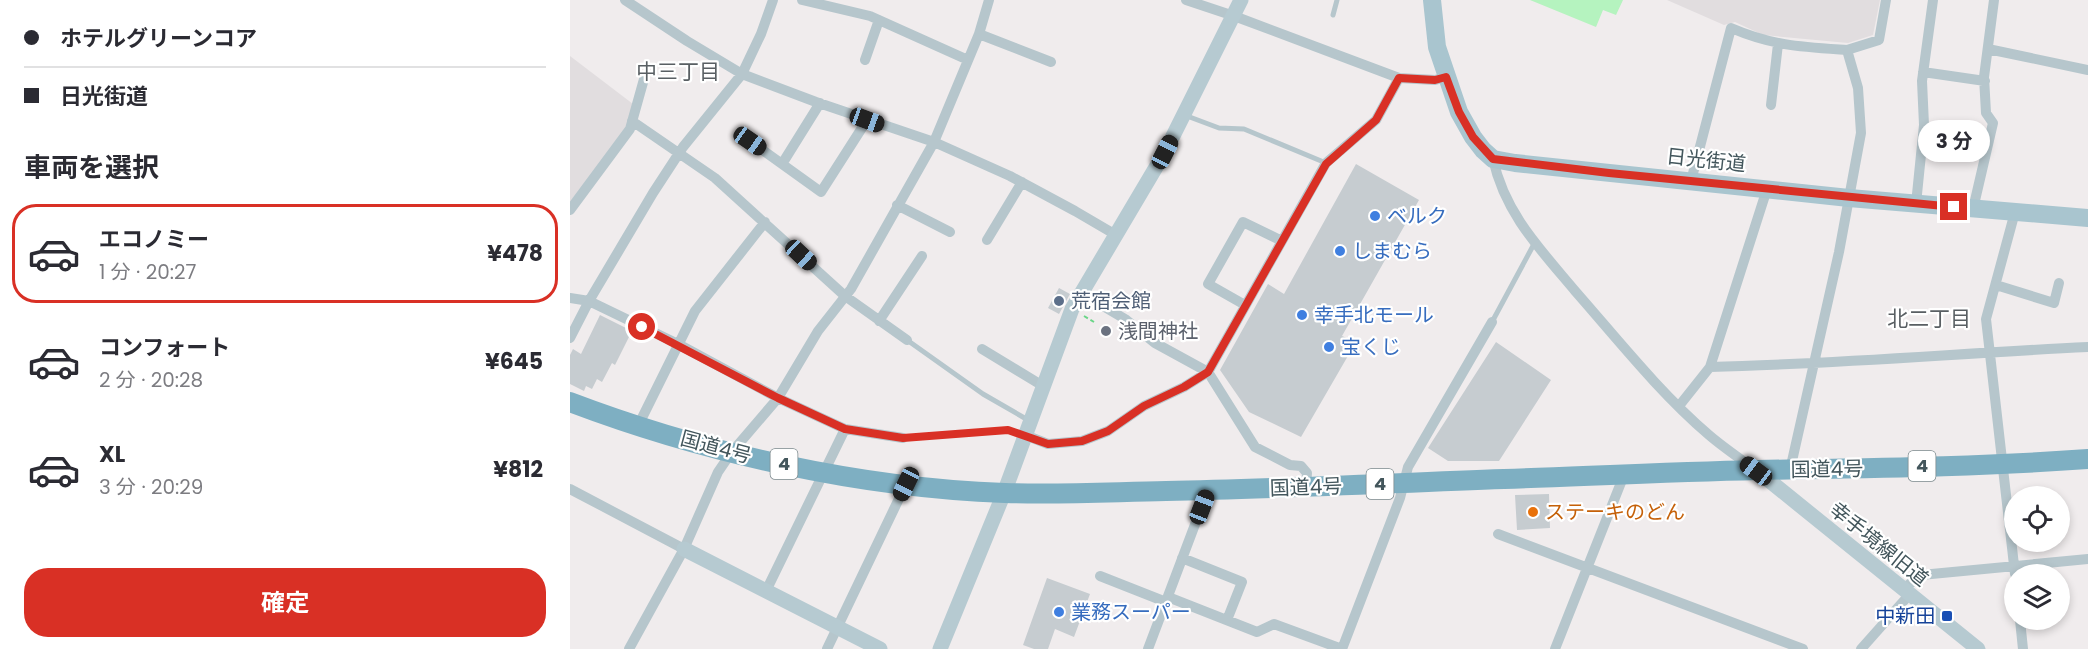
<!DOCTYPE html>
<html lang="ja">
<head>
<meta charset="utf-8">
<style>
	body { margin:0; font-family:Poppins,"Noto Sans JP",sans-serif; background:#f7f7f7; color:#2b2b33; height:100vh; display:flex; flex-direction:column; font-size:22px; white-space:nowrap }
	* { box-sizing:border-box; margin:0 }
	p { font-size:20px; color:#7c7c81 }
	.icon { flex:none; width:33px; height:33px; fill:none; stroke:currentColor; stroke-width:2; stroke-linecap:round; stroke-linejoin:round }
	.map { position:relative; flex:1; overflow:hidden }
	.side { display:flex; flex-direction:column; background:#fff; width:570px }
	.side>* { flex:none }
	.banner { display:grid; align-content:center; height:132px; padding:0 24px; background:#fff }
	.tools { position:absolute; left:1434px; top:486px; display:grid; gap:12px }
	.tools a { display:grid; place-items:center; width:66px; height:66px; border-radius:50%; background:#fff; box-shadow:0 3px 9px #0003; font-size:30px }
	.end { position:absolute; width:27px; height:27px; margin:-14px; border:8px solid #d93025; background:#fff; box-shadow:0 0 0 3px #fff }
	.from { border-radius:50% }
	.bubble { position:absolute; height:42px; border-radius:21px; background:#fff; box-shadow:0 3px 9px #0003; font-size:20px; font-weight:700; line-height:42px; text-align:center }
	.car { position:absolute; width:18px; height:36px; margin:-18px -9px; border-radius:8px; box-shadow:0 0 4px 2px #0007; background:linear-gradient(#222 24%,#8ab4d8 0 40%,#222 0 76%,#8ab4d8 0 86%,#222 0) }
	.banner b { display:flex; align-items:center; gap:21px; height:57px; font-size:22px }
	.banner b+b { border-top:2px solid #e1e1e2 }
	.banner i { width:15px; height:15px; background:#2b2b33 }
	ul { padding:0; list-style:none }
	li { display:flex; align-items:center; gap:18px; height:99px; margin:0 12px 9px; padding:0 12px; border:3px solid transparent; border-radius:24px }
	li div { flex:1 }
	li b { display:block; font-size:22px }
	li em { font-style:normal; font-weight:700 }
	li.active { border-color:#d93025 }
	li>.icon { width:54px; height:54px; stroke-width:1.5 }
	h2 { padding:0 24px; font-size:27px; line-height:72px }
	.cta { display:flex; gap:12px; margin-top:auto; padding:12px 24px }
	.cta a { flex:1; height:69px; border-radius:24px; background:#d93025; color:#fff; font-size:24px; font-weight:700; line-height:69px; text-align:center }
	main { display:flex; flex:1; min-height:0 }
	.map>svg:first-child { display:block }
	.education { fill:#e1dddf }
	.green { fill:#b5f3bf }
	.building { fill:#c6ccd0 }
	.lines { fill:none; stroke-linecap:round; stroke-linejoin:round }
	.path { stroke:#6ad587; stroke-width:2; stroke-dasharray:4.5 3; stroke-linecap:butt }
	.lane { stroke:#b6c6cc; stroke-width:5 }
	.street { stroke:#b6c6cc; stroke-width:10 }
	.secondary { stroke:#b6cad1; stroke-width:15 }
	.primary { stroke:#a9c5cf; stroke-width:18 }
	.highway { stroke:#7eafc2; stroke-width:20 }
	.route { stroke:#d93025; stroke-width:8 }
	.shop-dot { fill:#3f7fe0; stroke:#fff; stroke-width:2 }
	.service-dot { fill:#5c6f8a; stroke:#fff; stroke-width:2 }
	.worship-dot { fill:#6b7280; stroke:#fff; stroke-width:2 }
	.food-dot { fill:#e8710a; stroke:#fff; stroke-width:2 }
	.transit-dot { fill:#1a4fb4; stroke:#fff; stroke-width:2 }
	.labels { text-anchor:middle; stroke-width:4.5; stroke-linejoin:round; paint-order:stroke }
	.shield { fill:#fff; stroke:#7b898d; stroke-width:1.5 }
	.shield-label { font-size:18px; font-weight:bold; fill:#43565c }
	.street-label { font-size:20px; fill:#43565c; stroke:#fff }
	.shop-label { font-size:20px; fill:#366cbe; stroke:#fff; text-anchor:start }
	.service-label { font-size:20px; fill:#4e5e75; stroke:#fff; text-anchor:start }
	.worship-label { font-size:20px; fill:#5b616d; stroke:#fff; text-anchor:start }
	.food-label { font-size:20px; fill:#c56008; stroke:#fff; text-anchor:start }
	.transit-label { font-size:20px; fill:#164399; stroke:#fff; text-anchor:end }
	.neighbourhood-label { font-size:21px; fill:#595f63; stroke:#fff }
</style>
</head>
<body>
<main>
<section class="side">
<div class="banner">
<b><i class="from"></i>ホテルグリーンコア</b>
<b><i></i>日光街道</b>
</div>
<h2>車両を選択</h2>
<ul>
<li class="active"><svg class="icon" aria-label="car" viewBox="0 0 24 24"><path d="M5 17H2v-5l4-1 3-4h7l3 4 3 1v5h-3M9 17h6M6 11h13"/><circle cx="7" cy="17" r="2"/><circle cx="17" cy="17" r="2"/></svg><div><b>エコノミー</b><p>1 分 · 20:27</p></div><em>¥478</em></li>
<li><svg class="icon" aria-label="car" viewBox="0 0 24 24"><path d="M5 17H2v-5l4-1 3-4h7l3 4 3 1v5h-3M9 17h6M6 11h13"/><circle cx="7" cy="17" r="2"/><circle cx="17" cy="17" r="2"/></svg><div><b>コンフォート</b><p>2 分 · 20:28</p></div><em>¥645</em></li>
<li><svg class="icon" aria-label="car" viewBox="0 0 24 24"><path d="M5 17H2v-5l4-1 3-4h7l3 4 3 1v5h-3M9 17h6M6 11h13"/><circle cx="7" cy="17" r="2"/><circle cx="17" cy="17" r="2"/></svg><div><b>XL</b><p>3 分 · 20:29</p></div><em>¥812</em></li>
</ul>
<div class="cta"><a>確定</a></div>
</section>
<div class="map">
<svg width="1518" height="649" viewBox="0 0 1518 649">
	<rect width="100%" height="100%" fill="#f0eced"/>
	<path class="education" d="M 1097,0 L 1310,0 L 1303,35 L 1278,43 L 1193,35 L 1165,22 L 1154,25 Z
		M 0,56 L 63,104 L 56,130 L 0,202 Z"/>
	<path class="green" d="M 960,0 L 1053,0 L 1046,15 L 1033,10 L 1026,27 Z"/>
	<path class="building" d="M 786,164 L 849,200 L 772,336 L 786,342 L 731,437 L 679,412 L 650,370 L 698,284 L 714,294 Z
		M 489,288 L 500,294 L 489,314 L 478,308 Z
		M 30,315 L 62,331 L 45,365 L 42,363 L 32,382 L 27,379 L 22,389 L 16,386 L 14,391 L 0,384 L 0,355 L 3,349 L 11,354 Z
		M 926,342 L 981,380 L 929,461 L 878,461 L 858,448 Z
		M 979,494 L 980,528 L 947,530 L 945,495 Z
		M 477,578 L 520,594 L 504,637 L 485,629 L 478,649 L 464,649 L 453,645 Z"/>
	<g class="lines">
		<path class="path" d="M 514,316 L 524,322"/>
		<path class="lane" d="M 763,15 L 767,0
			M 617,116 L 649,128 L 674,129 L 756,163
			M 922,322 L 964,244
			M 337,340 L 413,394 L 458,420
			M 333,438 L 438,430 L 453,435"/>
		<path class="street" d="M 55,0 L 117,41 L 172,74 L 246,102 L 364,142 L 440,176 L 505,211 L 546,235
			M 232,0 L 300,16 L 398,60
			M 616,0 L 664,16 L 829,78 L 865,80 L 876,77
			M 409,34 L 481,62
			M 1418,49 L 1518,70
			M 1277,50 L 1309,40 L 1316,0
			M 295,60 L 309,20
			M 1353,72 L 1415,81
			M 1201,105 L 1208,44
			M 62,121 L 145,178 L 275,296 L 337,340
			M 180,141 L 251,192 L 297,120
			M 923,159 C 935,214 971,250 1006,292 C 1049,341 1090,393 1139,435 C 1153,447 1169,458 1183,468
			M 212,164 L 250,103
			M 1121,181 L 1161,28 C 1203,46 1232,47 1277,50 L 1288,88 L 1291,133 L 1269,252 L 1220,470
			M 1346,204 L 1354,125 L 1352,81 L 1363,0
			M 327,205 L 380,232
			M 1403,209 L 1423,123 L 1416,113 L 1414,77 L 1424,0
			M 0,210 L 60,129 L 74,79
			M 417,240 L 452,182
			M 1426,285 L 1484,303 L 1489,283
			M 511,293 L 555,319 L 585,343 L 638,372 L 685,447 L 720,465 L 731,466 L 737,473 L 736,487
			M 0,298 L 19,301 L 108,344 L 208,398 L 275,429 L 333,438
			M 675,305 L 638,284 L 673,222 L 712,241
			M 309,321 L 352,256
			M 0,338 L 19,301 L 83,193 L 113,147 L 172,74 L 191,34 L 203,0
			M 412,349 L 473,386
			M 1140,367 L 1197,189
			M 1109,406 L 1140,367 C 1266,364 1392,353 1518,347
			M 68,426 L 125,311 L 195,222
			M 455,435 L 478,444 L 512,441 L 538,431 L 574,406 L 614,387 L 638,372 L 756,163 L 806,120 L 829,78
			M 0,489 L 114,549
			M 928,534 L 1233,649
			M 612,558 L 672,582 L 657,620
			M 1445,574 L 1416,319 L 1445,212
			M 530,576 L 596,602
			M 1332,590 L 1351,575 L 1518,559
			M 196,591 L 275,429
			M 598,597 L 687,632 L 704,624 L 772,649
			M 1450,620 L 1453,649
			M 59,649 L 114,549 L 148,472 L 161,453 L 208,398 L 248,331 L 281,289 L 364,142 L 409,34 L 419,0
			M 257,649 L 336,484
			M 578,649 L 638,490
			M 772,649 L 830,498 L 838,467 L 922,322
			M 985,649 L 1054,475
			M 1291,649 L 1339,595"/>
		<path class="secondary" d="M 1186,470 L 1408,649
			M 114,549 L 310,649
			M 370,649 L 434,493 L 502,309 L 595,152 L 671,0"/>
		<path class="primary" d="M 862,0 L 867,47 L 889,112 L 903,137 L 913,150 L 923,159 L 945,163 L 1279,198 L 1518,218"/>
		<path class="highway" d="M 0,402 C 134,453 291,488 435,493 C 489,495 542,492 596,491 C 709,489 822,483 934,479 C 1019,476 1103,472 1188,470 C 1298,468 1408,467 1518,459"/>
	</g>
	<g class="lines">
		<path class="route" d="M 72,327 L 208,398 L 275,429 L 333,438 L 438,430 L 478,444 L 512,441 L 538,431 L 574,406 L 614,387 L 638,372 L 756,164 L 806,120 L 829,78 L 865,80 L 876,77 L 889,112 L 903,137 L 923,159 L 1039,173 L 1384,207"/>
	</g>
	<g class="shop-dot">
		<circle cx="805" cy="216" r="6"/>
		<circle cx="770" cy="251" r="6"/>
		<circle cx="732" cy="315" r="6"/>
		<circle cx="759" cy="347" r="6"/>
		<circle cx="489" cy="612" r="6"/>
	</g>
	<circle class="service-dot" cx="489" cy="301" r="6"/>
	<circle class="worship-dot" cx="536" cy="331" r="6"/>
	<circle class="food-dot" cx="963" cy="512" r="6"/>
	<rect class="transit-dot" x="1371" y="610" width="12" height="12" rx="3"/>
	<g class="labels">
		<g class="shield">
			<rect x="200.5" y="449" width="27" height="30" rx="4.5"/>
			<rect x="1338.5" y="451" width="27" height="30" rx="4.5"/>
			<rect x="796.5" y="469" width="27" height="30" rx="4.5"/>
		</g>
		<g class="shield-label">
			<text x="214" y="470">4</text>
			<text x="1352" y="472">4</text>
			<text x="810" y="490">4</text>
		</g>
		<g class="street-label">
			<text transform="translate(1136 160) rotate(6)" y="7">日光街道</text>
			<text transform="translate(146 447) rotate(15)" y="7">国道4号</text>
			<text transform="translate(1257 469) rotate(-1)" y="7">国道4号</text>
			<text transform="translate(736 487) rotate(-2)" y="7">国道4号</text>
			<text transform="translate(1309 544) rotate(39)" y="7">幸手境線旧道</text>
		</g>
		<g class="shop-label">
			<text x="817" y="223">ベルク</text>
			<text x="782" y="258">しまむら</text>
			<text x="744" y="322">幸手北モール</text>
			<text x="771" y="354">宝くじ</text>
			<text x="501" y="619">業務スーパー</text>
		</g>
		<g class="service-label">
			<text x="501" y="308">荒宿会館</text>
		</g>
		<g class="worship-label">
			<text x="548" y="338">浅間神社</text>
		</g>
		<g class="food-label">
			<text x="975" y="519">ステーキのどん</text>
		</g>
		<g class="transit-label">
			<text x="1365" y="623">中新田</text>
		</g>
		<g class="neighbourhood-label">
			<text x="108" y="79">中三丁目</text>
			<text x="1359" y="326">北二丁目</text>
		</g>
	</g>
</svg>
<div class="tools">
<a><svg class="icon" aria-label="locate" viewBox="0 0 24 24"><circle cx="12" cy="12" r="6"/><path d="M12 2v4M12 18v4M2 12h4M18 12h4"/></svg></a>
<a><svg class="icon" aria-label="layers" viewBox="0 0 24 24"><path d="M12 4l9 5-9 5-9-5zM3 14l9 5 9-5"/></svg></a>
</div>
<i class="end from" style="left:72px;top:327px"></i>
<i class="end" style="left:1384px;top:207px"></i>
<div class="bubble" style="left:1348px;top:120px;width:72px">3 分</div>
<i class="car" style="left:297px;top:120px;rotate:110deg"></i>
<i class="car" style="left:180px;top:141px;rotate:125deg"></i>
<i class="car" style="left:595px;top:152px;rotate:27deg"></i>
<i class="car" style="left:231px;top:255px;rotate:133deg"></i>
<i class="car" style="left:1186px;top:471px;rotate:307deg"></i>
<i class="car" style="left:336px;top:484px;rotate:206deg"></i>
<i class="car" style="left:632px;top:507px;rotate:21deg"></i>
</div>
</main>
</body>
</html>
